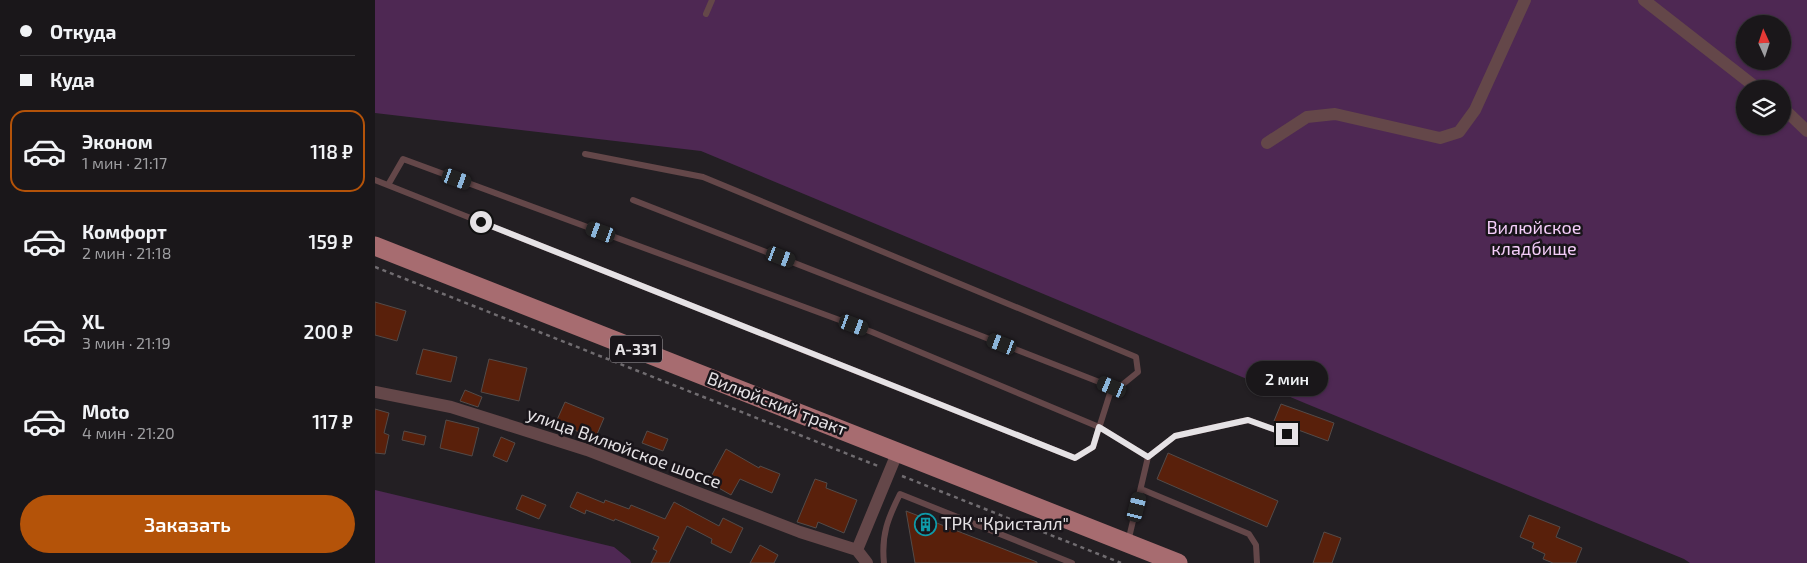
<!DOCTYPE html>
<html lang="ru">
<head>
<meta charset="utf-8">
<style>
	body { margin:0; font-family:"Exo 2",sans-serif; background:#272427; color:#f1f3f6; height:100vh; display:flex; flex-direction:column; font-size:19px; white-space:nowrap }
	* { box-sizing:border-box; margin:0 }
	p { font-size:16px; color:#9f9fa2 }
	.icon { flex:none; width:28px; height:28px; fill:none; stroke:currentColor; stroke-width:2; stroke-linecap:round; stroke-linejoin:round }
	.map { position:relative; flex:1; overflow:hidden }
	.sheet { display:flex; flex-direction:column; background:#1a171a; width:375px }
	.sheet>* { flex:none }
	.top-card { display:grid; align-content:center; height:110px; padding:0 20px; background:#1a171a }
	.needle { width:32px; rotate:357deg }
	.buttons { position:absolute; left:1361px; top:15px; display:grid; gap:10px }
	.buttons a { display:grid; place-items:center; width:55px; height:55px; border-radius:50%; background:#1a171a; box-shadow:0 1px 4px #0004,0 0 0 1px #383639; font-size:25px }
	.end { position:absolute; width:22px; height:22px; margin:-11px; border:6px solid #e5e2e5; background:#111; box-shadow:0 0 0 2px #111 }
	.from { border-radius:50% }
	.bubble { position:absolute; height:35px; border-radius:18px; background:#1a171a; box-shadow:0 1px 4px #0004,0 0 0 1px #383639; font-size:16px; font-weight:600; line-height:35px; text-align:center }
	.car { position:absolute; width:15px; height:30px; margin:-15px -8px; border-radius:6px; box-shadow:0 0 4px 1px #0007; background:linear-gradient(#222 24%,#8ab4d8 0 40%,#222 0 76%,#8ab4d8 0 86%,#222 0) }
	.top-card b { display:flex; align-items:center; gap:18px; height:48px; font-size:19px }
	.top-card b+b { border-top:1px solid #383639 }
	.top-card i { width:12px; height:12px; background:#f1f3f6 }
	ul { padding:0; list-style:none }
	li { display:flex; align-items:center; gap:15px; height:82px; margin:0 10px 8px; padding:0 10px; border:2px solid transparent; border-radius:15px }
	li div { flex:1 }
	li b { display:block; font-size:19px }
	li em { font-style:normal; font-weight:600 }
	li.on { border-color:#b45309 }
	li>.icon { width:45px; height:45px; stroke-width:1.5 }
	.action { display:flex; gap:10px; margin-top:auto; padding:10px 20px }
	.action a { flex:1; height:58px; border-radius:30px; background:#b45309; color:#fff; font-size:20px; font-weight:600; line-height:58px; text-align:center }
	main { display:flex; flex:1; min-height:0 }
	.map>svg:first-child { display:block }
	.green { fill:#4e2853; fill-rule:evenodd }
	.building { fill:#59200b; stroke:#534b49 }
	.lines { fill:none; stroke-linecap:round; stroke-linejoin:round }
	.path { stroke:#706c70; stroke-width:2.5; stroke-dasharray:4 4; stroke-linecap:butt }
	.service { stroke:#644749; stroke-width:6 }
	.minor { stroke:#644749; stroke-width:12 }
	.primary { stroke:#a76c70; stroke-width:19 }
	.route { stroke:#e5e2e5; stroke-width:6 }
	.labels { text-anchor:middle; stroke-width:5; stroke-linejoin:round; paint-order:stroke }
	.shield { fill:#19151a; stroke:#a8a4a8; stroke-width:1 }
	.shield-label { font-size:16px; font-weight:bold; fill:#e5e2e5 }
	.park-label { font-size:18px; fill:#f5cefa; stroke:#19151a }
	.street-label { font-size:18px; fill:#e5e2e5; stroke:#19151a }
	.poi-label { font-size:18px; fill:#e5e2e5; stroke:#19151a; text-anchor:start }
</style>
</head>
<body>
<main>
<section class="sheet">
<div class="top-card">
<b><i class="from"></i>Откуда</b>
<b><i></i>Куда</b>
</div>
<ul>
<li class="on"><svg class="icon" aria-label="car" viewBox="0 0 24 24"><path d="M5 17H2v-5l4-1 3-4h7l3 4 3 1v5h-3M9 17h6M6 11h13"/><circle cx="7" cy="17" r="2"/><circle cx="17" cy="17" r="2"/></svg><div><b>Эконом</b><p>1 мин · 21:17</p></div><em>118 ₽</em></li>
<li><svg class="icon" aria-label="car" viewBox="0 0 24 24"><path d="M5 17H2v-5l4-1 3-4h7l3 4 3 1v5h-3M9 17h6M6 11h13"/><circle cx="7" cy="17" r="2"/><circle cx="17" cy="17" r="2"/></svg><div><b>Комфорт</b><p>2 мин · 21:18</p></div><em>159 ₽</em></li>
<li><svg class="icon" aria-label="car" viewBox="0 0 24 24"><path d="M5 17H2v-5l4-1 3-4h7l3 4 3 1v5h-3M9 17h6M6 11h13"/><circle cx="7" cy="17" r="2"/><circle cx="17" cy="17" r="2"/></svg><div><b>XL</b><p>3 мин · 21:19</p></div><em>200 ₽</em></li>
<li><svg class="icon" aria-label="car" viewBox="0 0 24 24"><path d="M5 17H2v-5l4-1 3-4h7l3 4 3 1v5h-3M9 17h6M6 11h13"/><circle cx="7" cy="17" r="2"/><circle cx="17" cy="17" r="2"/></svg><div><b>Moto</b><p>4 мин · 21:20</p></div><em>117 ₽</em></li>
</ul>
<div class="action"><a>Заказать</a></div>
</section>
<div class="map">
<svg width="1432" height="563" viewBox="0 0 1432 563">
	<rect width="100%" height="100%" fill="#231f23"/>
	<path class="green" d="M 0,0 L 1432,0 L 1432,563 L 1315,563 L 1309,559 L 932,404 L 326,151 L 0,113 ZM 1370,24 L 1408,24 L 1408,61 L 1370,61 ZM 1370,89 L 1408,89 L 1408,126 L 1370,126 Z
		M 0,490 L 239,547 L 255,560 L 256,563 L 0,563 Z"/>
	<path class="building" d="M 0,302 L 31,311 L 22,341 L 0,335 Z
		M 48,349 L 82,357 L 76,382 L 41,374 Z
		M 114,359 L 152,368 L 144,401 L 106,392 Z
		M 90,390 L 107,397 L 103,407 L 85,401 Z
		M 190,402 L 229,418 L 220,439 L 181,422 Z
		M 906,404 L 959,423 L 953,441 L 899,421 Z
		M 0,409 L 14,413 L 9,433 L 14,435 L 10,454 L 0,453 Z
		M 71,420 L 104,428 L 97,456 L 65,448 Z
		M 29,431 L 51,436 L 49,445 L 27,440 Z
		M 272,431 L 293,439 L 288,451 L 267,443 Z
		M 126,437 L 140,443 L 132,462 L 118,456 Z
		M 351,449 L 384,468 L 385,466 L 405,474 L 397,493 L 365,479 L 356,495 L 333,482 Z
		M 793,453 L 903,501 L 892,527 L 782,479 Z
		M 440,479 L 452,483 L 451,488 L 482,500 L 469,533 L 443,522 L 441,528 L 422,522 Z
		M 202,492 L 229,503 L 230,500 L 254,509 L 256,505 L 290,519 L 299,502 L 344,526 L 348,518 L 368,528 L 356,553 L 336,543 L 337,539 L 312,526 L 294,563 L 276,563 L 282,551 L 278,549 L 284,537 L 240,519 L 239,521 L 211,510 L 210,514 L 195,507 Z
		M 147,495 L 171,505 L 164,519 L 141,509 Z
		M 531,511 L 662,562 L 662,563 L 540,563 Z
		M 1154,515 L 1185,527 L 1181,537 L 1207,548 L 1201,563 L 1178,563 L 1168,559 L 1170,554 L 1157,548 L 1159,543 L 1145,537 Z
		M 949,532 L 966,538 L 957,563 L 938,563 Z
		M 385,545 L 403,555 L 399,563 L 375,563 Z"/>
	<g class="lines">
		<path class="path" d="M 0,267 L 503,466
			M 527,476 L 746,563"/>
		<path class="service" d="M 331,14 L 337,0
			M 0,180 L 700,458 L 718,447 L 737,387 L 747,385 L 763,372 L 761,357 L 328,177 L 210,154
			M 13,185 L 28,159 L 497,332 L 724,427 L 773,457 L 753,542
			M 258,200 L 737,387
			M 773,457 L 800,436 L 873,420 L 912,434
			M 766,489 L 874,534 L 881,545 L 882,563
			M 509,563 C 506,535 513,518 525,494 L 697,563"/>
		<path class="minor" d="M 1269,0 L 1383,89
			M 1408,108 L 1432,131
			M 892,143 L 932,117 L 960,114 L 1065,138 L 1084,132 L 1100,110 L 1150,0
			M 0,392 L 76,407 L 212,450 L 425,532 L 482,550
			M 492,563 L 482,550 L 523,451"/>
		<path class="primary" d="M 0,246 L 803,563"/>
	</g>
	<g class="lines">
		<path class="route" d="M 106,222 L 700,458 L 718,447 L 724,427 L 773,457 L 800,436 L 873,420 L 912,434"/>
	</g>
	<defs>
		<symbol id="building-ring" viewBox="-11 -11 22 22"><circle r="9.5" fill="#19151a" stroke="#0f9aa8" stroke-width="1.5"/><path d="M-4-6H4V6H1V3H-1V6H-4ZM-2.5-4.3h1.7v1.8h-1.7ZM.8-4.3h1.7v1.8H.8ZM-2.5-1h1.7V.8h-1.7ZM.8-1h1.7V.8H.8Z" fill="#0f9aa8"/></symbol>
	</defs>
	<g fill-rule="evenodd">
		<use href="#building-ring" x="538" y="512" width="25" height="25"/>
	</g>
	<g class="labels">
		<rect class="shield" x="235" y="335.5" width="52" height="27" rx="4"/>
		<g class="shield-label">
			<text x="261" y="355">А-331</text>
		</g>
		<g class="park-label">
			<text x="1159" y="234">Вилюйское<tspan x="1159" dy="21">кладбище</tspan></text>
		</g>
		<g class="street-label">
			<text transform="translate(402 404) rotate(21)" y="6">Вилюйский тракт</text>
			<text transform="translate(249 448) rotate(20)" y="6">улица Вилюйское шоссе</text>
		</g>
		<g class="poi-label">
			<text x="566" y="530">ТРК "Кристалл"</text>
		</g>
	</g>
</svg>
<div class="buttons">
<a><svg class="needle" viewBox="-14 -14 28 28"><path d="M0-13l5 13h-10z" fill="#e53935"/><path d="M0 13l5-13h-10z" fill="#9f9fa2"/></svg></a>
<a><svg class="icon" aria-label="layers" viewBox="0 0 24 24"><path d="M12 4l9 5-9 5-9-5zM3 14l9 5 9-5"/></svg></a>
</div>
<i class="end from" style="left:106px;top:222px"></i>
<i class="end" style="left:912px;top:434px"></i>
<div class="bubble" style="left:871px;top:361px;width:82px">2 мин</div>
<i class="car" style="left:82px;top:179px;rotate:110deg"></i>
<i class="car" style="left:226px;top:232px;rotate:290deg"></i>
<i class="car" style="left:406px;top:257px;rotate:111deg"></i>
<i class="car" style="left:479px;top:325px;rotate:110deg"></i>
<i class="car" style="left:627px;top:344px;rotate:291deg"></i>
<i class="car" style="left:737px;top:387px;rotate:292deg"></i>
<i class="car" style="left:762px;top:507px;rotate:14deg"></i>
</div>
</main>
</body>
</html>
